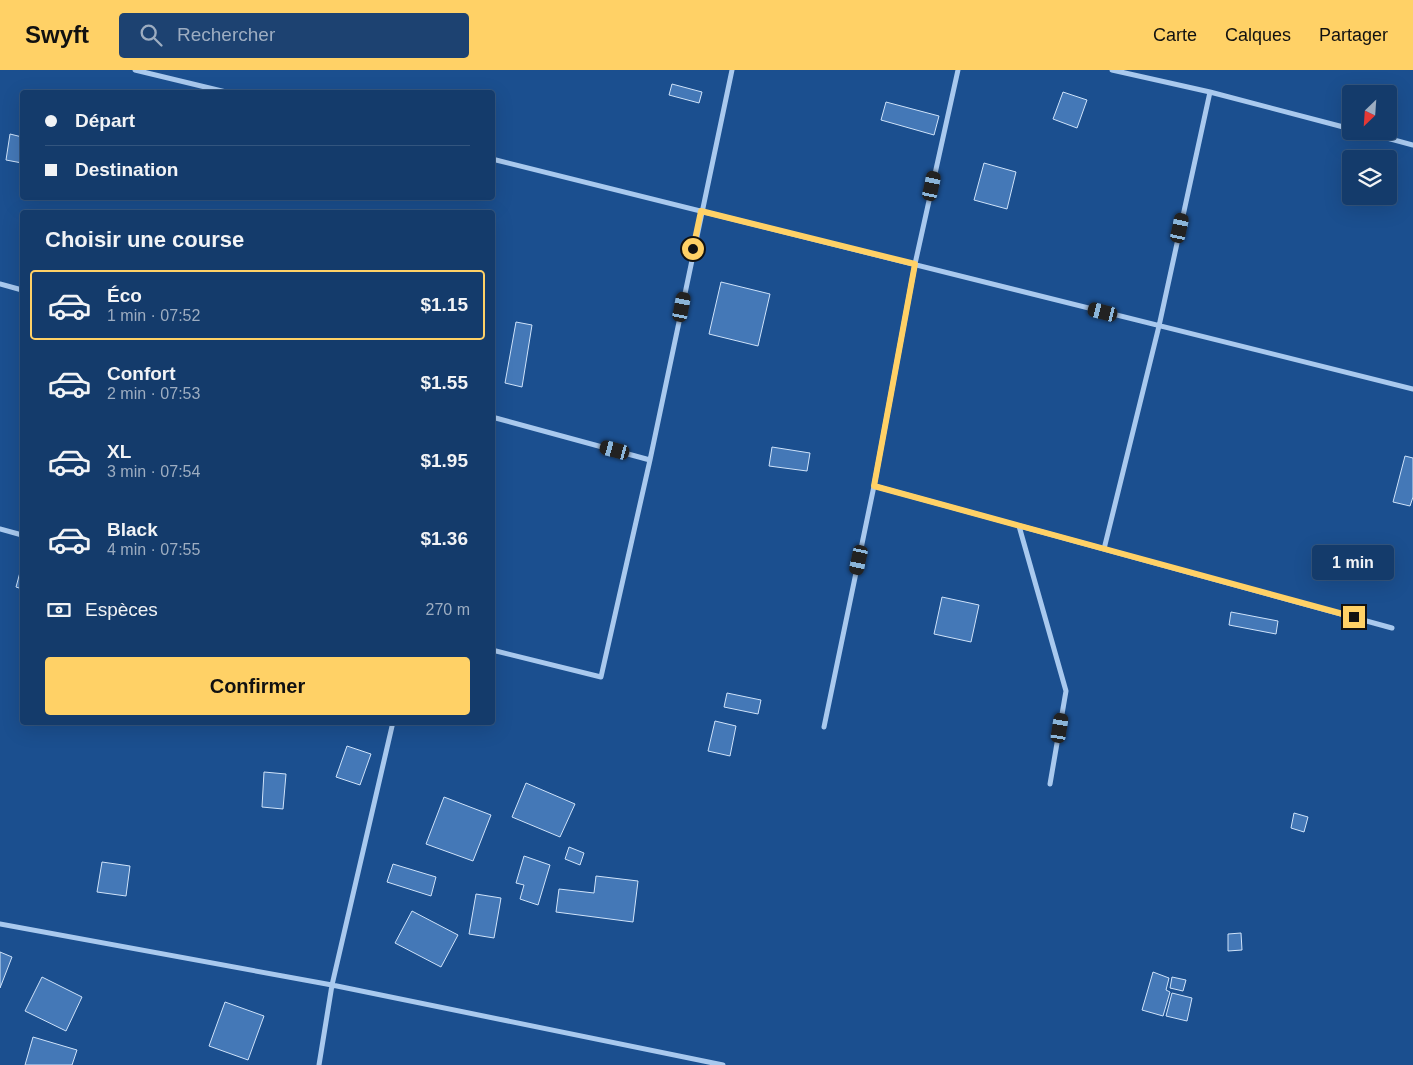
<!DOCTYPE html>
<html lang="fr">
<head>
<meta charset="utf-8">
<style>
	body { margin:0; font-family:Helvetica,sans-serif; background:#1d4271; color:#f1f3f6; height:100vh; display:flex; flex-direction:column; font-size:19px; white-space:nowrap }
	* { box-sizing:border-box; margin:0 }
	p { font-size:16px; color:#9dadc1 }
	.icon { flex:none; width:28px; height:28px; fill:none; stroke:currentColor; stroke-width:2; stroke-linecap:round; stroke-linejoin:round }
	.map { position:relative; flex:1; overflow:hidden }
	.details { position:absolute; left:20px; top:140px; width:475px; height:515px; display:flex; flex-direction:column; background:#143b6b; border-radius:5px; box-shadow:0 5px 20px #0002,0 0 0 1px #33557e }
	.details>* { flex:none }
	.banner { position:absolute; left:20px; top:20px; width:475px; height:110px; border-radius:5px; box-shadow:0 5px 20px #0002,0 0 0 1px #33557e; display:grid; align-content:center; height:110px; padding:0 25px; background:#143b6b }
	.needle { width:32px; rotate:205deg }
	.buttons { position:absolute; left:1342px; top:15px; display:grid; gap:10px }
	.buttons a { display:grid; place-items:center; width:55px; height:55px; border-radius:5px; background:#143b6b; box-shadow:0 5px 20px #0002,0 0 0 1px #33557e; font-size:25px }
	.end { position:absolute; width:22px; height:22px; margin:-11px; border:6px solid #ffd166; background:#111; box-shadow:0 0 0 2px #111 }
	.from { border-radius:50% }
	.bubble { position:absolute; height:35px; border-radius:5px; background:#143b6b; box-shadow:0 5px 20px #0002,0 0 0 1px #33557e; font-size:16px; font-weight:700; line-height:35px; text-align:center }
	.car { position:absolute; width:15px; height:30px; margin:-15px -8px; border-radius:6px; box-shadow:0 0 4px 1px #0007; background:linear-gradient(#222 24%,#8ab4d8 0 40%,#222 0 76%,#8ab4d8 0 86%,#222 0) }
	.banner b { display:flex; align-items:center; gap:18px; height:48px; font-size:19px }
	.banner b+b { border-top:1px solid #33557e }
	.banner i { width:12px; height:12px; background:#f1f3f6 }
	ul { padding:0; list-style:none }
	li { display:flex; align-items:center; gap:15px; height:70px; margin:0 10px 8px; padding:0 15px; border:2px solid transparent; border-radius:5px }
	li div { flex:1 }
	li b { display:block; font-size:19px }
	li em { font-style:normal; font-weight:700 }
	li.current { border-color:#ffd166 }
	li>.icon { width:45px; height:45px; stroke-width:1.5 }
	h2 { padding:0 25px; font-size:22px; line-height:60px }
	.pay { display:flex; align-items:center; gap:12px; height:55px; padding:0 25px; font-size:19px }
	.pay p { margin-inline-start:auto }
	.primary-button { display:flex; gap:10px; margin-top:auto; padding:10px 25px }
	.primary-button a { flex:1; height:58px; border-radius:5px; background:#ffd166; color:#111; font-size:20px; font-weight:700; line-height:58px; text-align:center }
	header { display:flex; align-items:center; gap:30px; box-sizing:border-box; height:70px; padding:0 25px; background:#ffd166; color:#111 }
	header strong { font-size:24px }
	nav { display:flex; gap:28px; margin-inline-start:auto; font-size:18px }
	.search { width:350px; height:45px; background:#1d4271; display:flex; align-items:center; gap:12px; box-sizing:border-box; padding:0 18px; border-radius:5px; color:#9dadc1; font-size:19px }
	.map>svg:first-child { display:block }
	.building { fill:#4478b7; stroke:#cfe3fa }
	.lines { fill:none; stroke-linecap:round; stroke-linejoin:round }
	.minor { stroke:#a9c9ee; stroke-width:5 }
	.route { stroke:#ffd166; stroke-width:6 }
</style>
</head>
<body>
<header>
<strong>Swyft</strong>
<div class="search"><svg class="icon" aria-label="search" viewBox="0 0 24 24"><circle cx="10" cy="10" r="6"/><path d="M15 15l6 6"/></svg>Rechercher</div>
<nav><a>Carte</a><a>Calques</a><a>Partager</a></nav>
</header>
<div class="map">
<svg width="1413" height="995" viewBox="0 0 1413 995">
	<rect width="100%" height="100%" fill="#1b4f8f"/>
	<path class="building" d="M 672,14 L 702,22 L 699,33 L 669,25 Z
		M 1063,22 L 1087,30 L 1077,58 L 1053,49 Z
		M 886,32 L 939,46 L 934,65 L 881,50 Z
		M 10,64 L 22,67 L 22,93 L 6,90 Z
		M 984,93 L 1016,102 L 1007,139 L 974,130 Z
		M 721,212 L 770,224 L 758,276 L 709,264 Z
		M 516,252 L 532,255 L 522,317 L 505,313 Z
		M 772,377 L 810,383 L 807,401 L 769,396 Z
		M 1405,386 L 1413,388 L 1413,427 L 1410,436 L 1393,432 Z
		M 22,495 L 22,519 L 16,517 Z
		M 942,527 L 979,535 L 971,572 L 934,564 Z
		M 1231,542 L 1278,551 L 1276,564 L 1229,555 Z
		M 727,623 L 761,630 L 758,644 L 724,637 Z
		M 715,651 L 736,656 L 730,686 L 708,681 Z
		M 347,676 L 371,684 L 360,715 L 336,707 Z
		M 264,702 L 286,704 L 283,739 L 262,737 Z
		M 526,713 L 575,734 L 560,767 L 512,747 Z
		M 444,727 L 491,745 L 473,791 L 426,774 Z
		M 1294,743 L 1308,747 L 1304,762 L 1291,758 Z
		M 569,777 L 584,783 L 580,795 L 565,789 Z
		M 524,786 L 550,795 L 538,835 L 520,829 L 524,815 L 516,813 Z
		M 102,792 L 130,796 L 126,826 L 97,822 Z
		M 393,794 L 436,807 L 431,826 L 387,812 Z
		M 596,806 L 638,811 L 633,852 L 556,842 L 559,819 L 594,823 Z
		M 476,824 L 501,828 L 494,868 L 469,864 Z
		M 412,841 L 458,865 L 441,897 L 395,873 Z
		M 1241,863 L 1242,880 L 1228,881 L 1228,864 Z
		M 0,882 L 12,887 L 0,918 Z
		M 1153,902 L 1169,908 L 1166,920 L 1170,922 L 1163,946 L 1142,940 Z
		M 42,907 L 82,927 L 66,961 L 25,941 Z
		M 1172,907 L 1186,910 L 1183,921 L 1170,918 Z
		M 1172,923 L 1192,928 L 1187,951 L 1166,946 Z
		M 225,932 L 264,946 L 248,990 L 209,976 Z
		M 33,967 L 77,980 L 72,995 L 25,995 Z"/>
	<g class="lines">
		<path class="minor" d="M 135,0 L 226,22
			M 1112,0 L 1210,22 L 1351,59
			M 1361,61 L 1413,75
			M 492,89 L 1413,319
			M 0,214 L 22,220
			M 492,347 L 650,390
			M 874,416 L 1392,558
			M 1019,456 L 1066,621 L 1050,714
			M 0,459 L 22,465
			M 1104,479 L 1159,256 L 1210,22
			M 492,580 L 601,607 L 650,390 L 732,0
			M 824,657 L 874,416 L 915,194 L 958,0
			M 0,854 L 332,915 L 723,995
			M 319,995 L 332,915 L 393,652"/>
	</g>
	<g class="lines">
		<path class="route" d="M 693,179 L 701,141 L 915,194 L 874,416 L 1354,547"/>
	</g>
</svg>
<div class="buttons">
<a><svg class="needle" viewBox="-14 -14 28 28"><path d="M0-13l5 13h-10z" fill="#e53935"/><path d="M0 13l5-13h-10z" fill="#9dadc1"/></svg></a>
<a><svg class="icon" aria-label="layers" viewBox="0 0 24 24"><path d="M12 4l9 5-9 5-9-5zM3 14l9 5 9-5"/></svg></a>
</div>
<i class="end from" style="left:693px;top:179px"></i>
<i class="end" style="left:1354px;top:547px"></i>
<div class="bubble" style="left:1312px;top:475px;width:82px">1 min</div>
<i class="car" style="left:932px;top:116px;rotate:12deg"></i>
<i class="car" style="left:1180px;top:158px;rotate:12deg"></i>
<i class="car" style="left:682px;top:237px;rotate:11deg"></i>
<i class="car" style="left:1103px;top:242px;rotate:284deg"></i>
<i class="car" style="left:615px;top:380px;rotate:285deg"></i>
<i class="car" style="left:859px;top:490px;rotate:192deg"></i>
<i class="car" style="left:1060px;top:658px;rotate:9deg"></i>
<div class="banner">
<b><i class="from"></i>Départ</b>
<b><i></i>Destination</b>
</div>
<section class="details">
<h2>Choisir une course</h2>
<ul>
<li class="current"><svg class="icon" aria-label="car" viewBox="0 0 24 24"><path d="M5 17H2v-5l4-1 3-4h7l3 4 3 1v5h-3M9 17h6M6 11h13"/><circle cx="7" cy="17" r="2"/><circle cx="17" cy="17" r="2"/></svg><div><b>Éco</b><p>1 min · 07:52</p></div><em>$1.15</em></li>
<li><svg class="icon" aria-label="car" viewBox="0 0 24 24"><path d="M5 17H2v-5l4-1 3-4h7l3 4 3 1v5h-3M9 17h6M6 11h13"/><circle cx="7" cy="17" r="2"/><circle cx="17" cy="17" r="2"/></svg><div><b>Confort</b><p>2 min · 07:53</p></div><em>$1.55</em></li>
<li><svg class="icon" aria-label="car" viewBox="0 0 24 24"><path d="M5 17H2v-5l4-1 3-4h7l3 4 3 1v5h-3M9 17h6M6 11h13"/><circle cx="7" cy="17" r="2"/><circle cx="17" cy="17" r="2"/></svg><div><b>XL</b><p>3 min · 07:54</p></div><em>$1.95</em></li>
<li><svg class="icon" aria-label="car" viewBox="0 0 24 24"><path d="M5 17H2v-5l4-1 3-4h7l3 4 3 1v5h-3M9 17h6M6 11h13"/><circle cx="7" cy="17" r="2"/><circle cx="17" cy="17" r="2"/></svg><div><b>Black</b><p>4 min · 07:55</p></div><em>$1.36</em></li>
</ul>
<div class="pay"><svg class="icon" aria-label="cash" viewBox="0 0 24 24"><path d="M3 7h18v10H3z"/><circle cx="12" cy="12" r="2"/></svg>Espèces<p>270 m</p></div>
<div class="primary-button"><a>Confirmer</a></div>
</section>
</div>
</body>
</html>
